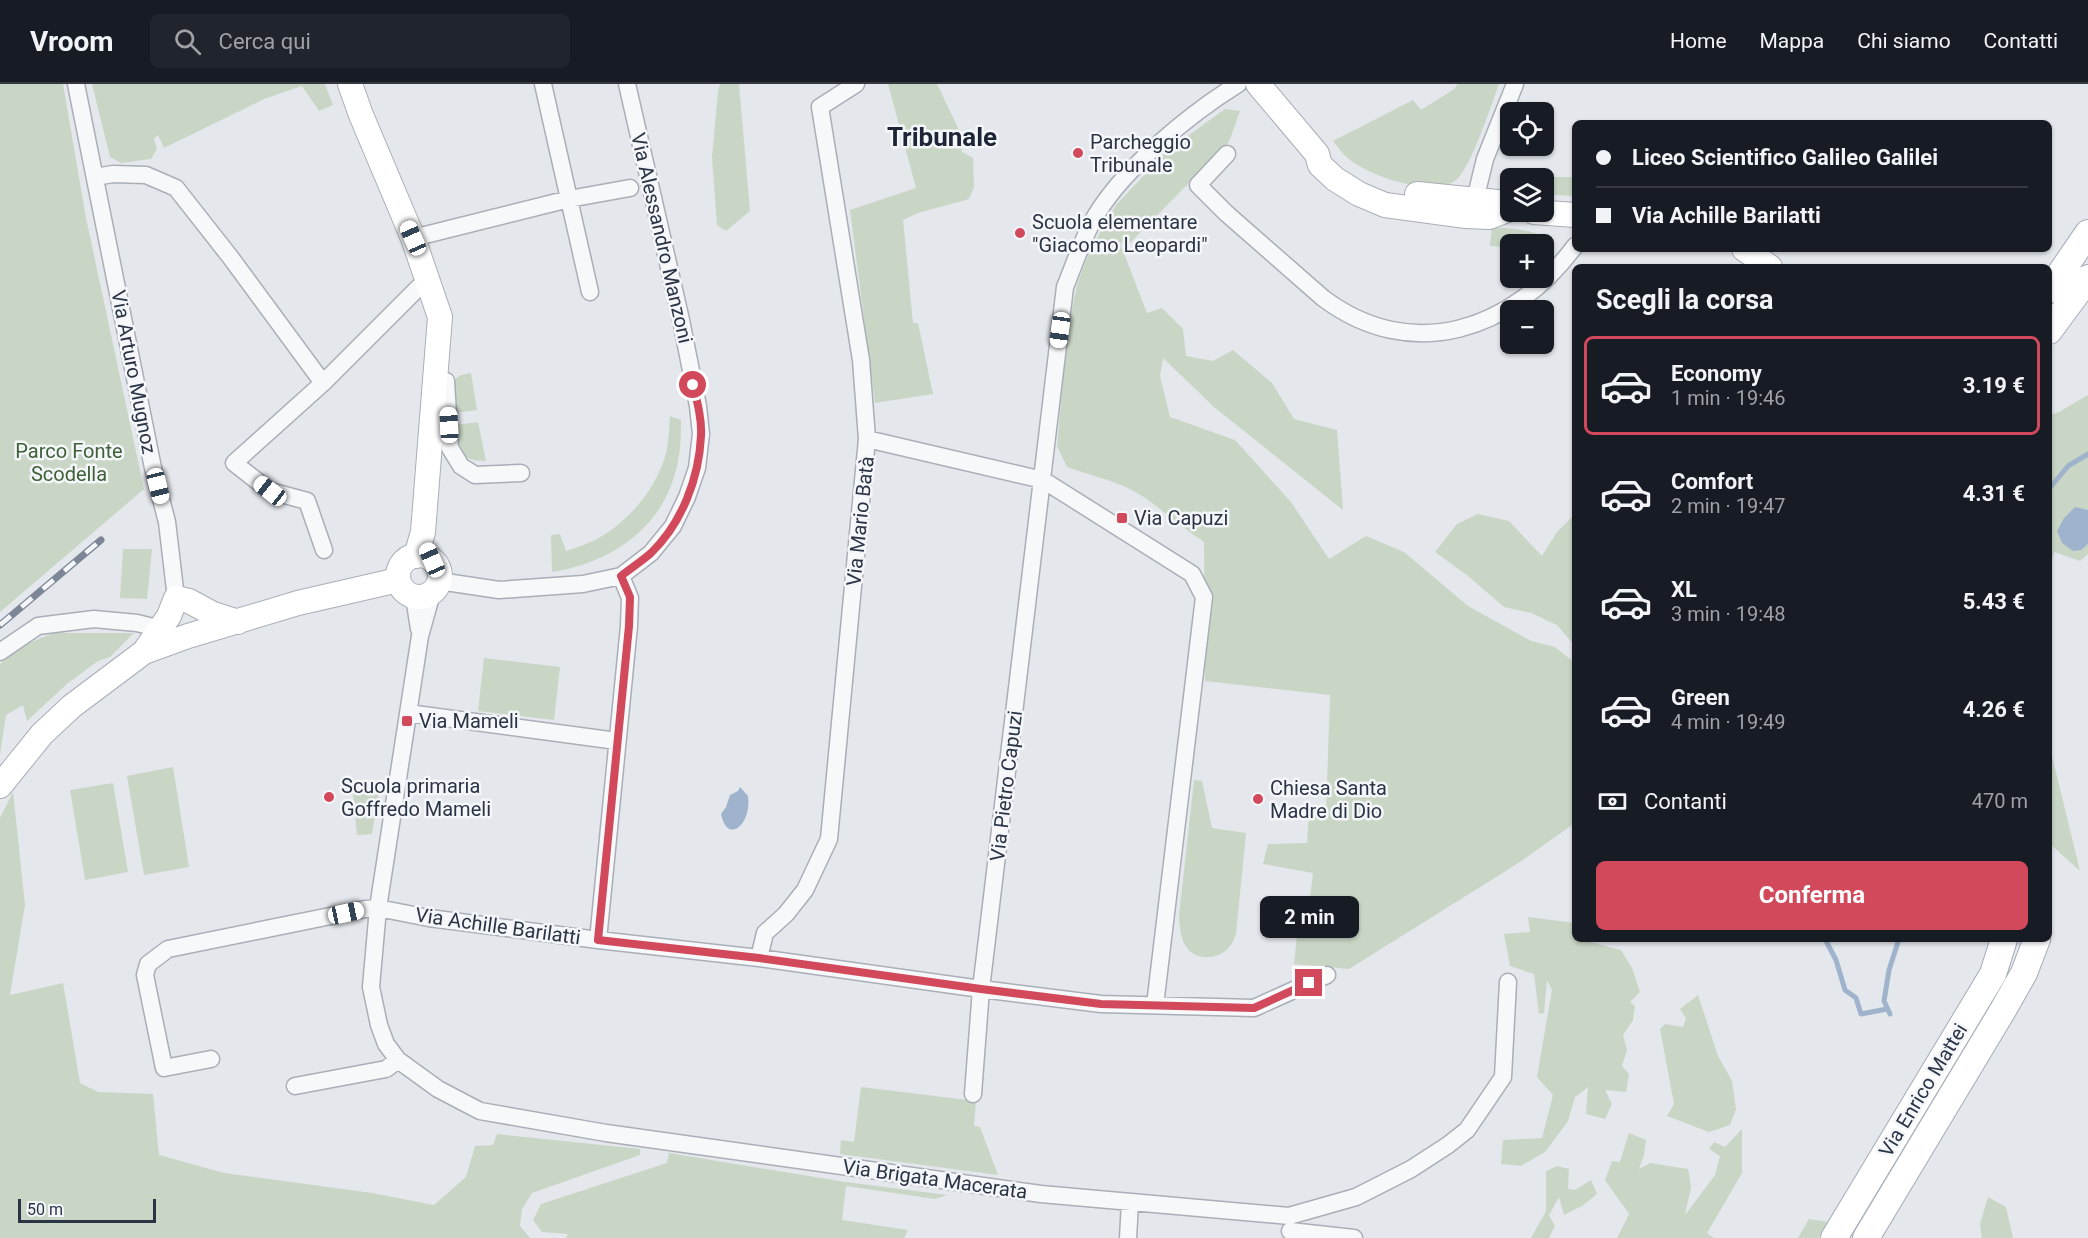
<!DOCTYPE html>
<html lang="it">
<head>
<meta charset="utf-8">
<style>
	body { margin:0; font-family:Roboto,sans-serif; background:#20242c; color:#f1f3f6; height:100vh; display:flex; flex-direction:column; font-size:22px; white-space:nowrap }
	* { box-sizing:border-box; margin:0 }
	p { font-size:20px; color:#9ea1a6 }
	.icon { flex:none; width:33px; height:33px; fill:none; stroke:currentColor; stroke-width:2; stroke-linecap:round; stroke-linejoin:round }
	.map { position:relative; flex:1; overflow:hidden }
	.side { position:absolute; left:1572px; top:180px; width:480px; height:678px; display:flex; flex-direction:column; background:#171b24; border-radius:9px; box-shadow:0 2px 4px #0004 }
	.side>* { flex:none }
	.banner { position:absolute; left:1572px; top:36px; width:480px; height:132px; border-radius:9px; box-shadow:0 2px 4px #0004; display:grid; align-content:center; height:132px; padding:0 24px; background:#171b24 }
	.tools { position:absolute; left:1500px; top:18px; display:grid; gap:12px }
	.tools a { display:grid; place-items:center; width:54px; height:54px; border-radius:9px; background:#171b24; box-shadow:0 2px 4px #0004; font-size:30px }
	.scale { position:absolute; left:18px; bottom:15px; width:138px; box-sizing:border-box; padding-left:6px; border:3px solid #2b3445; border-top:0; font-size:16px; line-height:21px; white-space:nowrap; color:#2b3445; -webkit-text-stroke:4px #f4f6f9; paint-order:stroke }
	.end { position:absolute; width:27px; height:27px; margin:-14px; border:8px solid #d1495b; background:#fff; box-shadow:0 0 0 3px #fff }
	.from { border-radius:50% }
	.bubble { position:absolute; height:42px; border-radius:9px; background:#171b24; box-shadow:0 2px 4px #0004; font-size:20px; font-weight:700; line-height:42px; text-align:center }
	.car { position:absolute; width:18px; height:36px; margin:-18px -9px; border-radius:8px; box-shadow:0 0 4px 2px #0007; background:linear-gradient(#fff 24%,#345 0 40%,#fff 0 76%,#345 0 86%,#fff 0) }
	.banner b { display:flex; align-items:center; gap:21px; height:57px; font-size:22px }
	.banner b+b { border-top:2px solid #363941 }
	.banner i { width:15px; height:15px; background:#f1f3f6 }
	ul { padding:0; list-style:none }
	li { display:flex; align-items:center; gap:18px; height:99px; margin:0 12px 9px; padding:0 12px; border:3px solid transparent; border-radius:9px }
	li div { flex:1 }
	li b { display:block; font-size:22px }
	li em { font-style:normal; font-weight:700 }
	li.selected { border-color:#d1495b }
	li>.icon { width:54px; height:54px; stroke-width:1.5 }
	h2 { padding:0 24px; font-size:27px; line-height:72px }
	.pay { display:flex; align-items:center; gap:15px; height:66px; padding:0 24px; font-size:22px }
	.pay p { margin-inline-start:auto }
	.cta { display:flex; gap:12px; margin-top:auto; padding:12px 24px }
	.cta a { flex:1; height:69px; border-radius:9px; background:#d1495b; color:#fff; font-size:24px; font-weight:700; line-height:69px; text-align:center }
	header { display:flex; align-items:center; gap:36px; box-sizing:border-box; height:84px; padding:0 30px; background:#171b24; border-bottom:2px solid #363941 }
	header strong { font-size:28px }
	nav { display:flex; gap:33px; margin-inline-start:auto; font-size:21px }
	.search { width:420px; height:54px; background:#20242c; display:flex; align-items:center; gap:15px; box-sizing:border-box; padding:0 21px; border-radius:9px; color:#9ea1a6; font-size:22px }
	.map>svg:first-child { display:block }
	.green { fill:#c9d6c5 }
	.water { fill:#9fb4cc }
	.lines { fill:none; stroke-linecap:round; stroke-linejoin:round }
	.stream { stroke:#9fb4cc; stroke-width:5 }
	.street-casing { stroke:#a9aeb7; stroke-width:19 }
	.secondary-casing { stroke:#a9aeb7; stroke-width:26 }
	.primary-casing { stroke:#a3abb8; stroke-width:28 }
	.street { stroke:#f7f8fa; stroke-width:16 }
	.secondary { stroke:#fff; stroke-width:24 }
	.primary { stroke:#fff; stroke-width:26 }
	.rail-casing { stroke:#7d8696; stroke-width:7 }
	.rail { stroke:#f4f6f9; stroke-width:4.5; stroke-dasharray:14; stroke-linecap:butt }
	.route { stroke:#d1495b; stroke-width:8 }
	.poi-dot { fill:#d1495b; stroke:#f4f6f9; stroke-width:2 }
	.labels { text-anchor:middle; stroke-width:5; stroke-linejoin:round; paint-order:stroke }
	.poi-label { font-size:20px; fill:#2b3445; stroke:#f4f6f9; text-anchor:start }
	.street-label { font-size:20px; fill:#2b3445; stroke:#f4f6f9 }
	.park-label { font-size:20px; fill:#3f6138; stroke:#f4f6f9 }
	.district-label { font-size:26px; font-weight:bold; fill:#1d2536; stroke:#f4f6f9 }
</style>
</head>
<body>
<header>
<strong>Vroom</strong>
<div class="search"><svg class="icon" aria-label="search" viewBox="0 0 24 24"><circle cx="10" cy="10" r="6"/><path d="M15 15l6 6"/></svg>Cerca qui</div>
<nav><a>Home</a><a>Mappa</a><a>Chi siamo</a><a>Contatti</a></nav>
</header>
<div class="map">
<svg width="2088" height="1154" viewBox="0 0 2088 1154">
	<rect width="100%" height="100%" fill="#e4e7ec"/>
	<path class="green" d="M 0,0 L 63,0 L 86,134 L 144,405 L 0,528 Z
		M 92,0 L 325,0 L 333,21 L 319,27 L 302,2 L 264,15 L 164,64 L 158,51 L 154,55 L 157,65 L 151,75 L 121,79 L 110,73 Z
		M 720,0 L 739,0 L 750,127 L 726,147 L 717,141 L 712,73 L 718,8 Z
		M 888,0 L 937,0 L 958,44 L 962,68 L 973,74 L 974,103 L 969,115 L 918,129 L 903,136 L 913,239 L 918,239 L 933,310 L 875,319 L 850,126 L 916,104 Z
		M 1458,0 L 1499,0 C 1490,24 1474,75 1459,93 C 1440,116 1377,94 1356,80 C 1346,74 1340,66 1333,57 L 1413,16 L 1421,26 L 1454,5 Z
		M 1225,25 L 1240,27 L 1229,58 L 1129,160 L 1120,159 L 1147,229 L 1162,224 L 1183,245 L 1186,272 L 1213,277 L 1233,266 L 1272,299 L 1294,335 L 1337,346 L 1343,426 L 1214,323 L 1163,274 L 1160,292 L 1170,333 L 1235,356 L 1291,418 L 1329,475 L 1366,452 L 1404,468 L 1468,522 L 1531,557 L 1555,563 L 1575,579 L 1575,739 L 1517,780 L 1349,885 L 1294,880 L 1298,841 L 1307,838 L 1313,789 L 1263,780 L 1268,760 L 1307,759 L 1309,730 L 1326,730 L 1330,611 L 1205,597 L 1204,458 C 1177,441 1155,417 1126,403 C 1108,395 1086,390 1067,383 L 1057,362 L 1067,250 L 1077,201 L 1090,166 L 1116,121 L 1167,67 Z
		M 1503,86 L 1519,87 L 1523,93 L 1575,93 L 1575,112 L 1556,111 L 1544,106 L 1544,94 L 1510,94 L 1510,103 L 1504,100 L 1500,93 Z
		M 1492,143 C 1512,145 1535,144 1551,158 L 1551,167 L 1549,175 L 1544,175 L 1544,160 L 1505,160 L 1504,163 L 1490,162 Z
		M 471,289 L 477,326 L 455,329 L 452,297 L 461,291 Z
		M 2088,311 L 2088,470 L 2080,477 L 2054,468 L 2049,489 L 2049,331 L 2059,328 Z
		M 670,332 L 681,336 C 681,349 681,363 678,377 C 666,442 614,478 552,488 L 551,451 L 560,450 L 566,467 C 575,464 584,461 593,457 C 626,441 657,405 666,369 C 669,357 669,344 670,332 Z
		M 478,338 L 486,377 C 458,377 459,365 456,341 Z
		M 1478,430 L 1509,437 L 1542,472 L 1557,448 L 1575,430 L 1575,562 L 1557,541 L 1531,529 L 1504,523 L 1468,492 L 1435,468 L 1457,440 Z
		M 123,465 L 152,465 L 147,515 L 120,514 Z
		M 54,549 L 134,549 L 110,573 L 98,577 L 68,599 L 27,637 L 23,621 L 6,631 L 0,670 L 0,580 C 16,565 34,556 54,549 Z
		M 484,574 L 560,583 L 554,636 L 478,627 Z
		M 2049,649 L 2052,672 L 2080,787 L 2051,761 L 2049,752 Z
		M 173,683 L 189,783 L 144,791 L 127,692 Z
		M 1194,696 L 1202,697 L 1212,744 L 1246,749 L 1236,850 C 1234,855 1232,860 1229,863 C 1219,876 1197,877 1187,864 C 1180,855 1180,843 1179,832 Z
		M 113,699 L 128,788 L 85,796 L 70,706 Z
		M 379,707 L 372,750 L 357,751 L 353,709 Z
		M 13,708 L 25,821 L 10,911 L 63,899 L 80,999 L 98,1008 L 153,1010 L 159,1071 L 224,1089 L 372,1109 L 434,1121 L 466,1093 L 475,1062 L 493,1061 L 497,1050 L 640,1065 L 640,1071 L 532,1109 L 522,1125 L 520,1142 L 530,1154 L 0,1154 L 0,734 Z
		M 1528,833 L 1575,839 L 1575,855 L 1589,855 L 1590,858 L 1621,866 L 1632,884 L 1640,908 L 1630,918 L 1635,922 L 1633,936 L 1623,951 L 1627,966 L 1622,982 L 1629,990 L 1626,1008 L 1605,1006 L 1612,1020 L 1605,1035 L 1586,1030 L 1588,1003 L 1575,1013 L 1568,1037 L 1545,1068 L 1521,1082 L 1501,1080 L 1503,1056 L 1542,1054 L 1553,1011 L 1537,993 L 1552,906 L 1547,896 L 1544,929 L 1539,930 L 1534,890 L 1510,882 L 1504,850 L 1530,848 Z
		M 1698,911 L 1718,972 L 1732,997 L 1736,1025 L 1730,1041 L 1709,1048 L 1667,1032 L 1674,1020 L 1660,945 L 1665,940 L 1683,943 L 1686,934 L 1680,925 Z
		M 861,1003 L 976,1017 L 974,1042 L 980,1043 L 998,1091 L 840,1070 L 841,1056 L 854,1058 Z
		M 1742,1045 L 1742,1089 L 1707,1149 L 1714,1154 L 1617,1154 L 1629,1130 L 1605,1096 L 1612,1077 L 1620,1078 L 1629,1049 L 1646,1056 L 1644,1071 L 1639,1085 L 1650,1079 L 1688,1085 L 1691,1103 L 1685,1131 L 1715,1091 L 1720,1072 L 1709,1065 L 1714,1058 L 1725,1063 Z
		M 669,1069 L 845,1098 L 947,1111 L 935,1115 L 846,1102 L 842,1136 L 908,1146 L 904,1154 L 566,1154 L 568,1150 L 542,1148 L 533,1136 L 541,1120 L 667,1079 Z
		M 1557,1082 L 1569,1085 L 1568,1105 L 1575,1106 L 1591,1096 L 1597,1110 L 1582,1122 L 1564,1131 L 1559,1113 L 1549,1131 L 1555,1142 L 1549,1154 L 1531,1154 L 1546,1127 L 1546,1087 Z
		M 1988,1113 L 2006,1123 L 2013,1154 L 1982,1154 L 1980,1140 Z
		M 1809,1135 L 1828,1138 L 1819,1154 L 1798,1154 Z"/>
	<path class="water" d="M 2075,423 L 2088,426 L 2088,460 L 2081,466 L 2073,467 L 2062,459 L 2057,447 L 2064,434 Z
		M 740,703 L 748,712 C 752,741 727,761 721,730 L 726,723 L 730,711 L 738,707 Z"/>
	<g class="lines">
		<path class="stream" d="M 2049,405 L 2068,382 L 2088,370
			M 1825,855 L 1836,876 L 1845,906 L 1856,914 L 1861,930 L 1887,925
			M 1890,930 L 1884,917 L 1889,886 L 1899,855"/>
		<defs>
			<path id="street" d="M 76,0 L 153,384 L 167,438 L 176,514
				M 543,0 L 590,208
				M 1227,70 L 1198,101 L 1226,129 L 1323,214 C 1412,281 1513,246 1575,162
				M 95,93 L 113,90 L 146,91 L 176,104 L 231,174 L 323,299 L 419,203 L 429,196
				M 1475,116 L 1485,75 L 1515,0
				M 413,154 L 569,115 L 630,104
				M 435,295 L 446,297 L 450,364 L 461,382 L 475,391 L 521,389
				M 323,299 L 234,379 L 270,407 L 307,417 L 324,466
				M 867,355 L 1043,396 L 1192,490 L 1204,513 L 1155,921
				M 439,497 L 499,506 L 583,500 L 621,492 L 651,469 L 673,442 L 687,413 L 697,384 L 701,350 L 698,322 L 681,236 L 627,0
				M 432,509 L 420,552 L 378,824 L 371,903 L 379,941 L 386,960 L 398,976 L 438,1005 L 480,1027 L 606,1049 L 1041,1110 L 1289,1132 L 1356,1113 L 1411,1085 L 1448,1061 L 1467,1046 L 1503,993 L 1508,898
				M 414,513 L 419,545
				M 0,568 L 38,542 L 94,535 L 137,539 L 149,542 L 159,548
				M 408,629 L 617,657
				M 598,856 L 629,542 L 630,514 L 621,492
				M 759,874 L 765,849 L 786,830 L 805,806 L 829,755 L 867,355 L 861,276 L 820,23 L 856,0
				M 211,975 L 164,984 L 145,891 L 148,880 L 168,865 L 365,825 L 378,824 L 429,834 L 598,856 L 759,874 L 981,905 L 1101,920 L 1254,924 L 1327,891
				M 295,1002 L 386,985 L 398,976
				M 973,1010 L 981,905 L 1065,203 C 1075,179 1083,153 1096,131 C 1126,82 1190,30 1238,0
				M 1290,1147 L 1354,1154
				M 1128,1154 L 1130,1118"/>
			<path id="secondary" d="M 350,0 L 361,31 L 413,154 L 440,233 L 423,448 L 416,472
				M 1258,0 L 1317,70 L 1320,81 L 1335,95 L 1359,110 L 1385,121 L 1466,132 L 1489,133 L 1510,125
				M 1417,110 L 1497,118 L 1507,122
				M 1534,128 L 1575,131
				M 1744,165 L 1770,183
				M398 492a21 21 0 1 1 42 0a21 21 0 1 1-42 0Z
				M 144,568 L 169,532 L 176,514 L 189,517 L 213,530 L 238,538
				M 0,702 L 42,650 L 72,622 L 144,568 L 188,552 L 298,519 L 398,496"/>
			<path id="primary" d="M 2049,206 L 2088,149
				M 2049,247 L 2088,194
				M 1834,1154 L 1993,890 L 2004,855
				M 1866,1154 L 2003,926 L 2024,889 L 2037,855"/>
		</defs>
		<use href="#street" class="street-casing"/>
		<use href="#secondary" class="secondary-casing"/>
		<use href="#primary" class="primary-casing"/>
		<use href="#street" class="street"/>
		<use href="#secondary" class="secondary"/>
		<use href="#primary" class="primary"/>
		<defs>
			<path id="rail" d="M 0,541 L 101,456"/>
		</defs>
		<use href="#rail" class="rail-casing"/>
		<use href="#rail" class="rail"/>
	</g>
	<g class="lines">
		<path class="route" d="M 693,301 C 697,317 702,335 701,352 C 699,394 682,439 651,469 C 642,477 631,484 621,492 L 630,513 L 629,542 L 598,856 L 759,874 L 981,905 L 1101,920 L 1254,924 L 1309,899"/>
	</g>
	<g class="poi-dot">
		<circle cx="1078" cy="69" r="6"/>
		<circle cx="1020" cy="149" r="6"/>
		<rect x="1116" y="428" width="12" height="12" rx="3"/>
		<rect x="401" y="631" width="12" height="12" rx="3"/>
		<circle cx="329" cy="713" r="6"/>
		<circle cx="1258" cy="715" r="6"/>
	</g>
	<g class="labels">
		<g class="poi-label">
			<text x="1090" y="65">Parcheggio<tspan x="1090" dy="23">Tribunale</tspan></text>
			<text x="1032" y="145">Scuola elementare<tspan x="1032" dy="23">"Giacomo Leopardi"</tspan></text>
			<text x="1134" y="441">Via Capuzi</text>
			<text x="419" y="644">Via Mameli</text>
			<text x="341" y="709">Scuola primaria<tspan x="341" dy="23">Goffredo Mameli</tspan></text>
			<text x="1270" y="711">Chiesa Santa<tspan x="1270" dy="23">Madre di Dio</tspan></text>
		</g>
		<g class="street-label">
			<text transform="translate(662 154) rotate(77)" y="7">Via Alessandro Manzoni</text>
			<text transform="translate(134 288) rotate(79)" y="7">Via Arturo Mugnoz</text>
			<text transform="translate(860 437) rotate(-84)" y="7">Via Mario Batà</text>
			<text transform="translate(1006 702) rotate(-83)" y="7">Via Pietro Capuzi</text>
			<text transform="translate(498 842) rotate(8)" y="7">Via Achille Barilatti</text>
			<text transform="translate(1923 1006) rotate(-59)" y="7">Via Enrico Mattei</text>
			<text transform="translate(935 1095) rotate(8)" y="7">Via Brigata Macerata</text>
		</g>
		<g class="park-label">
			<text x="69" y="374">Parco Fonte<tspan x="69" dy="23">Scodella</tspan></text>
		</g>
		<g class="district-label">
			<text x="942" y="62">Tribunale</text>
		</g>
	</g>
</svg>
<div class="tools">
<a><svg class="icon" aria-label="locate" viewBox="0 0 24 24"><circle cx="12" cy="12" r="6"/><path d="M12 2v4M12 18v4M2 12h4M18 12h4"/></svg></a>
<a><svg class="icon" aria-label="layers" viewBox="0 0 24 24"><path d="M12 4l9 5-9 5-9-5zM3 14l9 5 9-5"/></svg></a>
<a>+</a>
<a>−</a>
</div>
<div class="scale">50 m</div>
<i class="end from" style="left:693px;top:301px"></i>
<i class="end" style="left:1309px;top:899px"></i>
<div class="bubble" style="left:1260px;top:812px;width:99px">2 min</div>
<i class="car" style="left:413px;top:154px;rotate:336deg"></i>
<i class="car" style="left:1060px;top:246px;rotate:188deg"></i>
<i class="car" style="left:449px;top:341px;rotate:357deg"></i>
<i class="car" style="left:158px;top:402px;rotate:166deg"></i>
<i class="car" style="left:270px;top:407px;rotate:308deg"></i>
<i class="car" style="left:432px;top:476px;rotate:336deg"></i>
<i class="car" style="left:346px;top:829px;rotate:78deg"></i>
<div class="banner">
<b><i class="from"></i>Liceo Scientifico Galileo Galilei</b>
<b><i></i>Via Achille Barilatti</b>
</div>
<section class="side">
<h2>Scegli la corsa</h2>
<ul>
<li class="selected"><svg class="icon" aria-label="car" viewBox="0 0 24 24"><path d="M5 17H2v-5l4-1 3-4h7l3 4 3 1v5h-3M9 17h6M6 11h13"/><circle cx="7" cy="17" r="2"/><circle cx="17" cy="17" r="2"/></svg><div><b>Economy</b><p>1 min · 19:46</p></div><em>3.19 €</em></li>
<li><svg class="icon" aria-label="car" viewBox="0 0 24 24"><path d="M5 17H2v-5l4-1 3-4h7l3 4 3 1v5h-3M9 17h6M6 11h13"/><circle cx="7" cy="17" r="2"/><circle cx="17" cy="17" r="2"/></svg><div><b>Comfort</b><p>2 min · 19:47</p></div><em>4.31 €</em></li>
<li><svg class="icon" aria-label="car" viewBox="0 0 24 24"><path d="M5 17H2v-5l4-1 3-4h7l3 4 3 1v5h-3M9 17h6M6 11h13"/><circle cx="7" cy="17" r="2"/><circle cx="17" cy="17" r="2"/></svg><div><b>XL</b><p>3 min · 19:48</p></div><em>5.43 €</em></li>
<li><svg class="icon" aria-label="car" viewBox="0 0 24 24"><path d="M5 17H2v-5l4-1 3-4h7l3 4 3 1v5h-3M9 17h6M6 11h13"/><circle cx="7" cy="17" r="2"/><circle cx="17" cy="17" r="2"/></svg><div><b>Green</b><p>4 min · 19:49</p></div><em>4.26 €</em></li>
</ul>
<div class="pay"><svg class="icon" aria-label="cash" viewBox="0 0 24 24"><path d="M3 7h18v10H3z"/><circle cx="12" cy="12" r="2"/></svg>Contanti<p>470 m</p></div>
<div class="cta"><a>Conferma</a></div>
</section>
</div>
</body>
</html>
